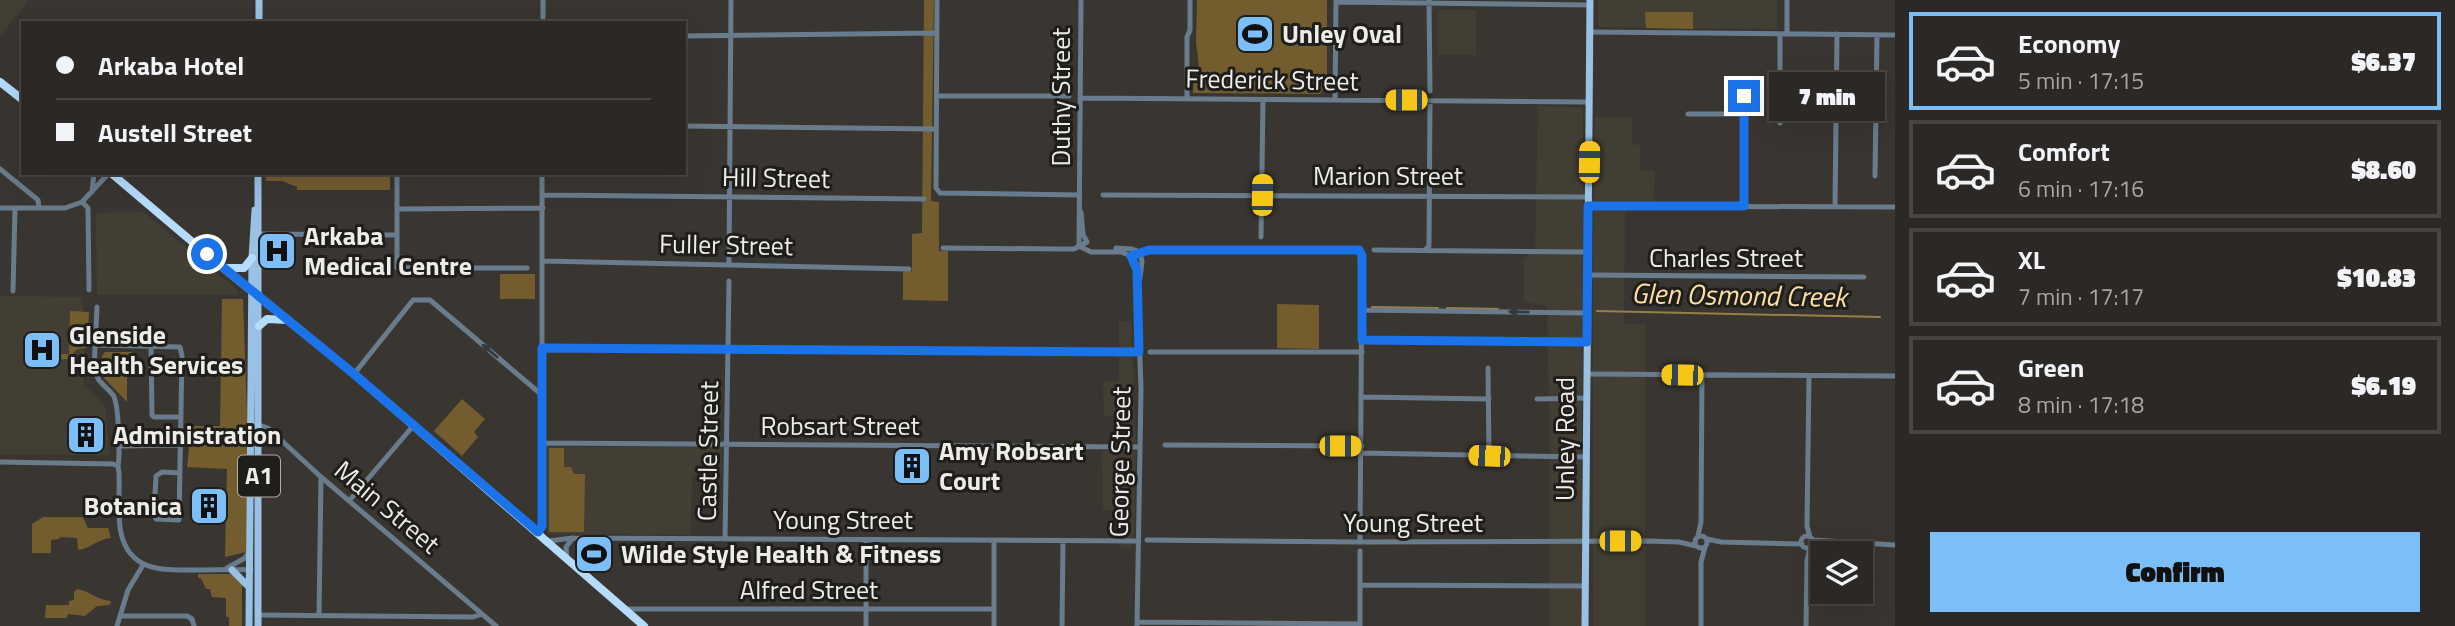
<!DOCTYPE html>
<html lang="en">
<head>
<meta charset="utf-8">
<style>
	body { margin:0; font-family:"Titillium Web",sans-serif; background:#373432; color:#f1f3f6; height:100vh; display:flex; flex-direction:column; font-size:26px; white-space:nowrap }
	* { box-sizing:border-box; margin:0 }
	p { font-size:23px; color:#a6a6a7 }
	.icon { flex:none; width:38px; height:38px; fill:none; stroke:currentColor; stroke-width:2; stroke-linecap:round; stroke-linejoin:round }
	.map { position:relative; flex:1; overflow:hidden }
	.panel { display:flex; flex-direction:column; background:#2b2825; width:560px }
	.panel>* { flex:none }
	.top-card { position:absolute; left:21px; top:21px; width:665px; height:154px; border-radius:0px; box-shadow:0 7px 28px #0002,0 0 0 2px #474442; display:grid; align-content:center; height:154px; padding:0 35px; background:#2b2825 }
	.fabs { position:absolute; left:1810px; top:541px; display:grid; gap:14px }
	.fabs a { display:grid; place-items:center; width:63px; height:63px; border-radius:0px; background:#2b2825; box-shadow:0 7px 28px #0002,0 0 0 2px #474442; font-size:35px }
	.end { position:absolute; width:32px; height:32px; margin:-16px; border:9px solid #1a73e8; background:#fff; box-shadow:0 0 0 4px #fff }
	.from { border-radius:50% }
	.bubble { position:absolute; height:49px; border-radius:0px; background:#2b2825; box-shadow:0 7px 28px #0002,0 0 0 2px #474442; font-size:23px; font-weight:800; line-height:49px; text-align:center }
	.car { position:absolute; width:21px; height:42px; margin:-21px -10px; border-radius:9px; box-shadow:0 0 5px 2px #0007; background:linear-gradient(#f5c518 24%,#345 0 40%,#f5c518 0 76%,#345 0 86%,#f5c518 0) }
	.top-card b { display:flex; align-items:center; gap:24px; height:66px; font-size:26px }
	.top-card b+b { border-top:2px solid #474442 }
	.top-card i { width:18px; height:18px; background:#f1f3f6 }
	ul { padding:12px 0 0; list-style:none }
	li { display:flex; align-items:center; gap:21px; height:98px; margin:0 14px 10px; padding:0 21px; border:4px solid #474442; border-radius:0px }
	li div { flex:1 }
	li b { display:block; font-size:26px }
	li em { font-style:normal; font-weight:800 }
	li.on { border-color:#7bbef8 }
	li>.icon { width:63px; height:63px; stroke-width:1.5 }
	.action { display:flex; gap:14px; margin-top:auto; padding:14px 35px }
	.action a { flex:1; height:80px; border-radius:0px; background:#7bbef8; color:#111; font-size:28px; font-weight:800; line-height:80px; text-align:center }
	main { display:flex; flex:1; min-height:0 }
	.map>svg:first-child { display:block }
	.built { fill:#433e33 }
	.green { fill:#735d2f }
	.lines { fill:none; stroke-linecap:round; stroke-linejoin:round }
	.stream { stroke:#987f4a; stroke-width:2 }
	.minor { stroke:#697c8d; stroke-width:5 }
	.major { stroke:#99c1e4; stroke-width:7 }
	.highway { stroke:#b5dbfd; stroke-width:8 }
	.oneway { fill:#353a3d }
	.route { stroke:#1a73e8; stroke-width:9 }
	.labels { text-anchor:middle; stroke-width:6; stroke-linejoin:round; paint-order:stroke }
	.shield { fill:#1f1e1b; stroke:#b0aeab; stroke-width:2 }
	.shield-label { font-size:24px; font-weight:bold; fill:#eeece9 }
	.poi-label { font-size:26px; font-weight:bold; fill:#eeece9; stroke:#1f1e1b; text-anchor:start }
	.street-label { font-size:26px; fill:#eeece9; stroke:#1f1e1b }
	.water-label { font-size:28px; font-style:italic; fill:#fedfa1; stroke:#1f1e1b }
</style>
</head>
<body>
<main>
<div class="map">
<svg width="1895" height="626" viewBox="0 0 1895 626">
	<rect width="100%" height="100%" fill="#393631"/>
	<path class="built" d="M 0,0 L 29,0 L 0,36 Z
		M 1598,0 L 1777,0 L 1777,29 L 1598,27 Z
		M 1438,10 L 1476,10 L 1476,55 L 1438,55 Z
		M 1538,106 L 1583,108 L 1582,626 L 1549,626 L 1550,459 L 1547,306 L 1524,302 L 1524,259 L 1535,250 Z
		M 1595,117 L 1632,118 L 1632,144 L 1640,145 L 1640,170 L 1655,171 L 1654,203 L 1625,203 L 1624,324 L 1645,324 L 1645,626 L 1593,626 L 1593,271 Z
		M 143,212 L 236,289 L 239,295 L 97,295 L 96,213 Z
		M 0,296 L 81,297 L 85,317 L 84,384 L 105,405 L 110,455 L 0,455 Z
		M 1119,321 L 1131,322 L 1136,443 L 1135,533 L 1131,548 L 1119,547 L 1119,511 L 1103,510 L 1102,451 L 1118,450 L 1119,416 L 1104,416 L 1103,381 L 1119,381 Z
		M 547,447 L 722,447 L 722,474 L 692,475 L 691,535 L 547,534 Z"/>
	<path class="green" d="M 924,0 L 934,0 L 931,201 L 939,202 L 939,251 L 948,251 L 948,301 L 903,300 L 903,271 L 912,271 L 912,234 L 922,233 Z
		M 1197,0 L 1327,0 L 1327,84 L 1320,94 L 1193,93 L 1194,78 L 1200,75 L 1196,42 Z
		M 1645,12 L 1693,12 L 1693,29 L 1646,28 Z
		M 1841,74 L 1872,74 L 1872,122 L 1840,121 Z
		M 265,173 L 390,173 L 390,190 L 297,190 L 297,187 L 282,181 L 266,181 Z
		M 500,274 L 535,274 L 535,299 L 500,299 Z
		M 222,299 L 243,299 L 247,413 L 246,552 L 225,557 L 227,469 L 187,467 L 189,449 L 187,426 L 220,426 Z
		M 1277,304 L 1319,305 L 1319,349 L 1277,348 Z
		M 70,311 L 89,312 L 87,348 L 77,349 L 68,359 L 54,360 L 53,354 L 69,354 Z
		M 105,352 L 132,352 L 131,374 L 127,376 L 127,402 L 104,378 L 102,356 Z
		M 462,399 L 485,419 L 474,432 L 478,437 L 462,456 L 434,431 Z
		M 549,448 L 564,448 L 564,467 L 571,467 L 574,474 L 585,474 L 584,532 L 549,532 Z
		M 43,517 L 83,517 L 88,528 L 108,528 L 111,538 C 97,539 90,549 78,550 L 77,538 L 60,537 L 59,539 L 51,540 L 51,553 L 32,553 L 32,524 Z
		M 198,574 L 230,574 L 242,580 L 242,626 L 229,626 L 229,617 L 226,617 L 226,598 L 212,597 L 210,589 L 206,589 L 201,578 L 198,578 Z
		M 77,589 C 90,591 97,600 111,601 L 110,605 L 97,606 L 85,616 L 68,614 L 67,618 L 45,618 L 46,605 L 69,605 L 69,601 L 74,600 L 74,592 Z"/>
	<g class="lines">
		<path class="stream" d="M 1372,307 L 1438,308
			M 1447,308 L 1498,309
			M 1597,311 L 1880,317"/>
		<path class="minor" d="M 543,0 L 543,23
			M 937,0 L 936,188 L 940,193 L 1080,195
			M 1429,0 L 1430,91
			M 1787,0 L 1787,34
			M 1336,2 L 1590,5
			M 1590,32 L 1895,35
			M 1780,34 L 1780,123
			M 684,36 L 936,33
			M 1743,79 L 1744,206
			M 937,96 L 1069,96
			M 1081,98 L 1589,102
			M 1187,98 L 1187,37 L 1190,30 L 1190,0
			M 1335,100 L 1336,0
			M 1688,114 L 1744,114
			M 684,126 L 935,129
			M 0,169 L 38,200 L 39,208
			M 397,173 L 397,268 L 527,268
			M 1875,176 L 1877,35
			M 92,192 L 94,173
			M 543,195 L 924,199
			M 1103,195 L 1588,197
			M 82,202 L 109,173
			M 1588,206 L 1895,207
			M 1835,207 L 1837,34
			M 0,208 L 65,208 L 82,202 L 88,208 L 89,290
			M 397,209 L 543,208
			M 1081,212 L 1083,234 L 1087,242
			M 259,234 L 396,235
			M 1261,237 L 1263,100
			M 1079,246 L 1091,252 L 1121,252 L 1131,256 L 1149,250 L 1359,250 L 1362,256 L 1360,542
			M 1079,246 L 1081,0
			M 943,248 L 1060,249 L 1074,249 L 1087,242
			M 1116,248 L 1132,249 L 1140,252
			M 1426,249 L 1429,246 L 1430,101
			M 1374,250 L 1588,252
			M 1131,256 L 1137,270 L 1141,389 L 1137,626
			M 543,261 L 909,269
			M 729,264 L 731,0
			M 1588,275 L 1864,277
			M 1140,278 L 1142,261 L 1140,253
			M 13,291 L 15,208
			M 97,307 L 94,369 C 97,382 105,385 113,395 C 119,403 120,456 118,466
			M 1362,310 L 1587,313
			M 1362,340 L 1587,342
			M 95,345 L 180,347 L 182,356 L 179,520 L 156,519 L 154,513 L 156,476 L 162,472 L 180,473
			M 151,345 L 152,415 L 154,417 L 181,417
			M 542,348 L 1139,352
			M 1150,352 L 1362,352
			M 1488,368 L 1489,456
			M 354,374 L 413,300 L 430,300 L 542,395
			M 1587,374 L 1895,376
			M 1809,376 L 1807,526 L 1810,537
			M 1362,397 L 1489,399
			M 1537,399 L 1587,398
			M 256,424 L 268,428 L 321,477 L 496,626
			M 542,443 L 1139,447
			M 1165,445 L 1362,446
			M 120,446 L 180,445
			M 1361,453 L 1586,457
			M 0,462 L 113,464 L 118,466 L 119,473 C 120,492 117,515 121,533 C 130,573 165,570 196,570 C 215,570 233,569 251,570
			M 349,501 L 413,426
			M 538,532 L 542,528 L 542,173
			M1695 542a6 6 0 1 1 12 0a6 6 0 1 1-12 0Z
			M1801 542a6 6 0 1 1 12 0a6 6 0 1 1-12 0Z
			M 1698,536 L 1701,522 L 1702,375
			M 725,539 L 729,281
			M 1707,539 L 1721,542 L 1802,544
			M 1147,540 L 1360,542 L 1647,541 L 1679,542 L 1696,546
			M 1813,540 L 1895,545
			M 548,541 L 573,538 L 1139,541
			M 994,541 L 994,626
			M 567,558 L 566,547 L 573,538
			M 227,568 L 245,558 L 249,551
			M 1361,585 L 1585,586
			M 626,609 L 994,609
			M 258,615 L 473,617 L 482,614
			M 120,616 L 187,616 L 192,619 L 194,626
			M 319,616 L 321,477
			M 1137,622 L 1360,624
			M 117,626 L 128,590 L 143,565
			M 866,626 L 866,540
			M 1062,626 L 1063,541
			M 1360,626 L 1360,551
			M 1701,626 L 1701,562 L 1705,547
			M 1806,626 L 1807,560 L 1810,548"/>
		<path class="major" d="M 259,23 L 259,0
			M 232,570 L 249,587
			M 249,626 L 252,258 L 255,210
			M 258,626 L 258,173
			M 1585,626 L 1590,0"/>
		<path class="highway" d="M 0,82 L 23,100
			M 111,173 L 222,267 L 354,374 L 644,626
			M 225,268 L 244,268 L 252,258
			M 259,326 L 267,319 L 288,320"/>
	</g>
	<defs><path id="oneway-solid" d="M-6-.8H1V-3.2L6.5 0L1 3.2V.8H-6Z" transform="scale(1.75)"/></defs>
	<g class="oneway">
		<use href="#oneway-solid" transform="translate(1519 312) rotate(-179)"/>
		<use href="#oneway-solid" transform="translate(490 351) rotate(-140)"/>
	</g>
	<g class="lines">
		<path class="route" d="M 207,254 L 354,374 L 538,532 L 542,526 L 542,348 L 1139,352 L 1137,270 L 1131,256 L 1149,250 L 1359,250 L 1362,256 L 1362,340 L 1587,342 L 1588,206 L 1744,206 L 1744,96"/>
	</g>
	<defs>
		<symbol id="stadium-square" viewBox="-11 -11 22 22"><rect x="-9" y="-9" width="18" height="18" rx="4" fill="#7bbef8" stroke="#1f1e1b"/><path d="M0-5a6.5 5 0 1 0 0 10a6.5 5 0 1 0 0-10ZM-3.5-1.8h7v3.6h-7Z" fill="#111"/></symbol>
		<symbol id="hospital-square" viewBox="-11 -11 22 22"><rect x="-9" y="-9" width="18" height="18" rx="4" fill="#7bbef8" stroke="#1f1e1b"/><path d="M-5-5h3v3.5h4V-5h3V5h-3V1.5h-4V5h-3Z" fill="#111"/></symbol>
		<symbol id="building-square" viewBox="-11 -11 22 22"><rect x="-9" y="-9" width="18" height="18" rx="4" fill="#7bbef8" stroke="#1f1e1b"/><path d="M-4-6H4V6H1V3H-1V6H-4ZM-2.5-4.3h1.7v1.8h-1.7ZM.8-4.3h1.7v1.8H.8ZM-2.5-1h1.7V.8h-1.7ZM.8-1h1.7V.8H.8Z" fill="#111"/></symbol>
	</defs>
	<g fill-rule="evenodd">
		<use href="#stadium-square" x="1233" y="12" width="44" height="44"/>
		<use href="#hospital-square" x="255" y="229" width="44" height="44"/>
		<use href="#hospital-square" x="20" y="328" width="44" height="44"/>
		<use href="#building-square" x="64" y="413" width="44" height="44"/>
		<use href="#building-square" x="890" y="444" width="44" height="44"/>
		<use href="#building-square" x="187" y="484" width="44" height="44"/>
		<use href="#stadium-square" x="572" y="532" width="44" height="44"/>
	</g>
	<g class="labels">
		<rect class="shield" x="238" y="455.5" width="42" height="41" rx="5"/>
		<g class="shield-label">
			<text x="259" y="484">A1</text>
		</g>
		<g class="poi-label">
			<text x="1282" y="43">Unley Oval</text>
			<text x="304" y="245">Arkaba<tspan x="304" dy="30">Medical Centre</tspan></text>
			<text x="69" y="344">Glenside<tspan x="69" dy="30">Health Services</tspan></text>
			<text x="113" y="444">Administration</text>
			<text x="939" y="460">Amy Robsart<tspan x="939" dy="30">Court</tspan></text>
			<text x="182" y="515" text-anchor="end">Botanica</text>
			<text x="621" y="563">Wilde Style Health &amp; Fitness</text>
		</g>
		<g class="street-label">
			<text transform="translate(1272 80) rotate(1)" y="9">Frederick Street</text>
			<text transform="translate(1061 97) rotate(-90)" y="9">Duthy Street</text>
			<text x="1388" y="185">Marion Street</text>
			<text transform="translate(776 178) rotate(1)" y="9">Hill Street</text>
			<text transform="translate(726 245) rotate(1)" y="9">Fuller Street</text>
			<text x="1726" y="267">Charles Street</text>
			<text x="840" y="435">Robsart Street</text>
			<text transform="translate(1565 439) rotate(-90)" y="9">Unley Road</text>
			<text transform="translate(708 451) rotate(-89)" y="9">Castle Street</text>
			<text transform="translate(1120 462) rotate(-89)" y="9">George Street</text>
			<text transform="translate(387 507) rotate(40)" y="9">Main Street</text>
			<text x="843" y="529">Young Street</text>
			<text x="1413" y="532">Young Street</text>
			<text x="809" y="599">Alfred Street</text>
		</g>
		<g class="water-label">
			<text transform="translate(1739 295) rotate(1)" y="10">Glen Osmond Creek</text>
		</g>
	</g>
</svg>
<div class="fabs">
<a><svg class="icon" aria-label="layers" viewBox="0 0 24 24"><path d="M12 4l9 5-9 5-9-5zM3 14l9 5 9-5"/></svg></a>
</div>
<i class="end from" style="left:207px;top:254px"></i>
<i class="end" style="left:1744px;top:96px"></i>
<div class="bubble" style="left:1769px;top:72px;width:116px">7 min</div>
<i class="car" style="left:1406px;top:100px;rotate:270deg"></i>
<i class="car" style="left:1589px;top:162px;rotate:1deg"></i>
<i class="car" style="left:1262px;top:195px;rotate:1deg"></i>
<i class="car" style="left:1682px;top:375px;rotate:271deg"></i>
<i class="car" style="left:1340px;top:446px;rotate:90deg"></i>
<i class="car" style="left:1489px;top:456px;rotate:272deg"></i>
<i class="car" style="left:1620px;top:541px;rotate:90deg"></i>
<div class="top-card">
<b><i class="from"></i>Arkaba Hotel</b>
<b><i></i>Austell Street</b>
</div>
</div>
<section class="panel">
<ul>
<li class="on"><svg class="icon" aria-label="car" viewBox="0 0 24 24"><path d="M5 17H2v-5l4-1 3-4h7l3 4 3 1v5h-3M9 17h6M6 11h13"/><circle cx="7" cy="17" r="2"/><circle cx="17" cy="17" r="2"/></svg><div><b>Economy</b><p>5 min · 17:15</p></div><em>$6.37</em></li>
<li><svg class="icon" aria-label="car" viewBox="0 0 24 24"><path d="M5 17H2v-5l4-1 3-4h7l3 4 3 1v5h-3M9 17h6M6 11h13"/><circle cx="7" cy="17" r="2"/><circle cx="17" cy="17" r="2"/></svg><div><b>Comfort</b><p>6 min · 17:16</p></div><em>$8.60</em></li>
<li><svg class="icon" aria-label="car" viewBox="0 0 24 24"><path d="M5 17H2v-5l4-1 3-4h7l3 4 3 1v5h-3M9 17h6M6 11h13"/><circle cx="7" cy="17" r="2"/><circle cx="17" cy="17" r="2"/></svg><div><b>XL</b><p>7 min · 17:17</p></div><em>$10.83</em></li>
<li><svg class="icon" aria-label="car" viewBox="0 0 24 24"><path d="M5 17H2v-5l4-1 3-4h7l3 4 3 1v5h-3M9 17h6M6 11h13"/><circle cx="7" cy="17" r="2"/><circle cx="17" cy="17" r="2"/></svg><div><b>Green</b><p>8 min · 17:18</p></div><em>$6.19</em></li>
</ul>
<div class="action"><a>Confirm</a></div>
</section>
</main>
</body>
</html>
